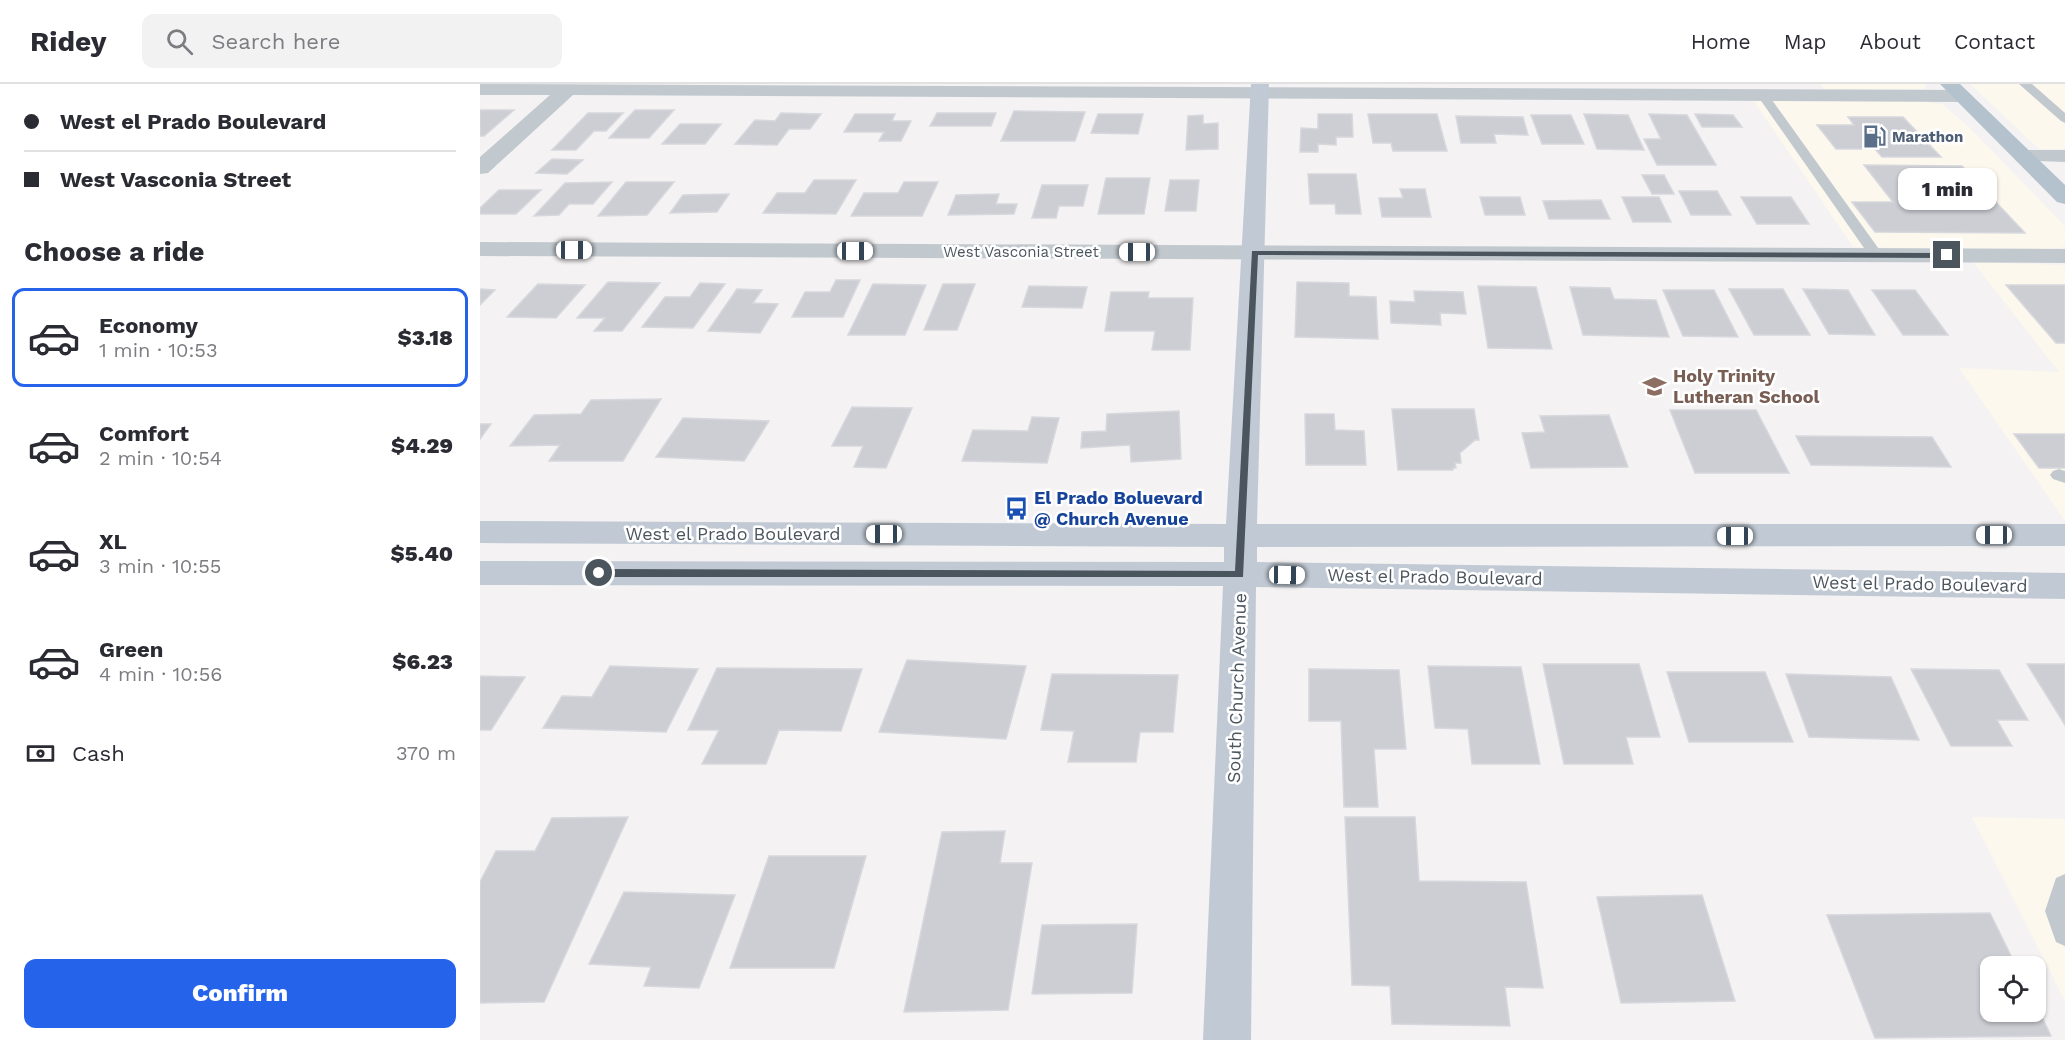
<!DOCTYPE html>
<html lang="en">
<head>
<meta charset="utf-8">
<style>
	body { margin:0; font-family:"Work Sans",sans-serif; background:#f2f2f3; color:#2b2b33; height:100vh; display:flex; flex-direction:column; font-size:22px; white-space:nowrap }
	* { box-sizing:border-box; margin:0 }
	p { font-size:20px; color:#7c7c81 }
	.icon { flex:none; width:33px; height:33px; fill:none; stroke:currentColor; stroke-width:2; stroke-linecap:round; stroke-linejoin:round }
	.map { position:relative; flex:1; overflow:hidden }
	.drawer { display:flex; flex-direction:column; background:#fff; width:480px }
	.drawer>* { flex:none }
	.top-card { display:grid; align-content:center; height:132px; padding:0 24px; background:#fff }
	.controls { position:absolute; left:1500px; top:872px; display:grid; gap:12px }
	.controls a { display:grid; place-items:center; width:66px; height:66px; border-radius:12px; background:#fff; box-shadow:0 2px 4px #0004; font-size:30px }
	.end { position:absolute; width:27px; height:27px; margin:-14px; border:8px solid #4b555e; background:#fff; box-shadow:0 0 0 3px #fff }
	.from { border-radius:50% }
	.bubble { position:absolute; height:42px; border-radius:12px; background:#fff; box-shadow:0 2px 4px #0004; font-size:20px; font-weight:800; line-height:42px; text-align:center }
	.car { position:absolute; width:18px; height:36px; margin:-18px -9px; border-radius:8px; box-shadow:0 0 4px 2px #0007; background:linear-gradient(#fff 24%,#345 0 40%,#fff 0 76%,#345 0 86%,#fff 0) }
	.top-card b { display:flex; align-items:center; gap:21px; height:57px; font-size:22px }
	.top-card b+b { border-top:2px solid #e1e1e2 }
	.top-card i { width:15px; height:15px; background:#2b2b33 }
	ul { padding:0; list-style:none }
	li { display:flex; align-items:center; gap:18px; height:99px; margin:0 12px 9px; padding:0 12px; border:3px solid transparent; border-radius:12px }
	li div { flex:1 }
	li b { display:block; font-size:22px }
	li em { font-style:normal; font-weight:800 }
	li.on { border-color:#2563eb }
	li>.icon { width:54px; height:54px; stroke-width:1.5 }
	h2 { padding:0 24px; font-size:27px; line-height:72px }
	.pay { display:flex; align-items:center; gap:15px; height:66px; padding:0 24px; font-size:22px }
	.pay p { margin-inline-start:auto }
	.primary-button { display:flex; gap:12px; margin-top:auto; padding:12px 24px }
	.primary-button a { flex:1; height:69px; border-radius:12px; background:#2563eb; color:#fff; font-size:24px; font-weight:800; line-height:69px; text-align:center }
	header { display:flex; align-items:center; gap:36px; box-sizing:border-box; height:84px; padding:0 30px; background:#fff; border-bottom:2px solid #e1e1e2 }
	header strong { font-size:28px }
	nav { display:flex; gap:33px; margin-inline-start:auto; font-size:21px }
	.search { width:420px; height:54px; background:#f2f2f3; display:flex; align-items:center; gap:15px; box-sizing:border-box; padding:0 21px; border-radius:12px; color:#7c7c81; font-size:22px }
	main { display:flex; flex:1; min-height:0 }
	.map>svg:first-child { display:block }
	.commercial { fill:#fcf8ee }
	.building { fill:#ccced4; stroke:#d6d8dd; stroke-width:1.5 }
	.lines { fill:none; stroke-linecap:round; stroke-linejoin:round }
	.lane { fill:#c1c9cf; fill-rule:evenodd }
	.street { fill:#c1c9cf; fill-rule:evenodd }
	.secondary { fill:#c1cad4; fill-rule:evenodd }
	.primary { fill:#b4c2ce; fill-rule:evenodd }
	.route { fill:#4b555e }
	.labels { text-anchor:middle; stroke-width:5; stroke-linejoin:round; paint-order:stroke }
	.far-service-label { font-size:15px; font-weight:bold; fill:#4e5e75; stroke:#fff; text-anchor:start }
	.far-street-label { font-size:15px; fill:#4b555e; stroke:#fff }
	.education-label { font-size:18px; font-weight:bold; fill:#785e54; stroke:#fff; text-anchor:start }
	.transit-label { font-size:18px; font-weight:bold; fill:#164399; stroke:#fff; text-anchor:start }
	.street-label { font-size:18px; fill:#4b555e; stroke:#fff }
</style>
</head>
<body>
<header>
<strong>Ridey</strong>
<div class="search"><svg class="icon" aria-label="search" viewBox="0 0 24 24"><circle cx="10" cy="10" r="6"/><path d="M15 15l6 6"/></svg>Search here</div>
<nav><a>Home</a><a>Map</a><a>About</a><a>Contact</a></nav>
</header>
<main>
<section class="drawer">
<div class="top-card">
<b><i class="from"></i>West el Prado Boulevard</b>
<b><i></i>West Vasconia Street</b>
</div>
<h2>Choose a ride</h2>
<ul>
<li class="on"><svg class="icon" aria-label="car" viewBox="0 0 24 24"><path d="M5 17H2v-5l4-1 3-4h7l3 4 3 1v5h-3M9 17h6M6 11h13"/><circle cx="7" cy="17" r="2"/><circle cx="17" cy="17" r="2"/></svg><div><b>Economy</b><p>1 min · 10:53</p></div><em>$3.18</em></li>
<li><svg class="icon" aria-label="car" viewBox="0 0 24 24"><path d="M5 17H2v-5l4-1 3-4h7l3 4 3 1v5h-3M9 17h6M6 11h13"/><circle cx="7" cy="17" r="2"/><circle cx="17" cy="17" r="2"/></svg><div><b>Comfort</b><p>2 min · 10:54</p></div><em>$4.29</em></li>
<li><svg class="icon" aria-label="car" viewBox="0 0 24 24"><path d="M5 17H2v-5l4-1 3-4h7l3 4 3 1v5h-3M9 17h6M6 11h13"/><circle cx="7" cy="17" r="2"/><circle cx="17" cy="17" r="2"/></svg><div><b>XL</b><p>3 min · 10:55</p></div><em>$5.40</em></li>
<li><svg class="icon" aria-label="car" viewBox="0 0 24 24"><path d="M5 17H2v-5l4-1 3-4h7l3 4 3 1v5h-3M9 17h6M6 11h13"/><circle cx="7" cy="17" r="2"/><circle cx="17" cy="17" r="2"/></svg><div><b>Green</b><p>4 min · 10:56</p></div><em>$6.23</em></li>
</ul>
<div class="pay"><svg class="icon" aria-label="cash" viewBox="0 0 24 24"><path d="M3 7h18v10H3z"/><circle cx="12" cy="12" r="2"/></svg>Cash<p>370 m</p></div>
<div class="primary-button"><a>Confirm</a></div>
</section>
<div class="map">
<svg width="1585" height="956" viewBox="0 0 1585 956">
	<rect width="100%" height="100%" fill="#f4f2f2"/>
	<path class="commercial" d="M 1340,0 L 1446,0 L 1444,5 L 1344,5 Z
		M 1490,0 L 1585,0 L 1585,65 L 1559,65 Z
		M 1274,17 L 1437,17 L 1462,20 L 1488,42 L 1585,142 L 1585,163 L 1555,167 L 1373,163 Z
		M 1493,178 L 1585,181 L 1585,437 L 1479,284 L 1579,288 Z
		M 1492,733 L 1585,735 L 1585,917 Z"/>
	<path class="building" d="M 0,26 L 34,26 L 4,52 L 0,52 Z
		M 155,26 L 194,26 L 169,54 L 129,54 Z
		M 534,27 L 605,28 L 595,57 L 521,57 Z
		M 108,29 L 143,29 L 126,47 L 114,47 L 96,66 L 72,66 Z
		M 301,29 L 341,30 L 330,45 L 309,45 L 297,61 L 255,60 L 275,36 L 295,37 Z
		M 457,29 L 516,29 L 511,42 L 450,42 Z
		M 375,30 L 415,30 L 412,37 L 431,37 L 421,57 L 399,57 L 404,48 L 364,48 Z
		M 618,30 L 663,30 L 658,50 L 611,49 Z
		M 838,30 L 872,30 L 873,53 L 856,53 L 856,61 L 838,60 L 838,68 L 820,68 L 821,44 L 838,45 Z
		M 888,30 L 957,30 L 967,67 L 913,67 L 911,59 L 893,59 Z
		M 1104,30 L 1148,31 L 1164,66 L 1117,65 Z
		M 1169,30 L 1207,31 L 1236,81 L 1177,81 L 1164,55 L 1181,55 Z
		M 1215,30 L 1253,31 L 1262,43 L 1222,43 Z
		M 723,31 L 723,40 L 738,39 L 738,65 L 706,66 L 708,32 Z
		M 1051,31 L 1091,31 L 1104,60 L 1062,60 Z
		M 976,32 L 1043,33 L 1048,51 L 1014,50 L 1016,59 L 981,59 Z
		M 1368,33 L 1423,33 L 1461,73 L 1402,73 L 1395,65 L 1356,65 L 1337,41 L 1374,41 Z
		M 200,40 L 241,40 L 225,60 L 182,60 Z
		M 72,75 L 103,76 L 87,90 L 56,89 Z
		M 1384,81 L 1482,82 L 1545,149 L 1395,148 L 1372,118 L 1413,118 Z
		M 828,90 L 876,90 L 881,130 L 856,130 L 855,120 L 830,120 Z
		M 1162,91 L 1184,91 L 1194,110 L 1172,110 Z
		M 626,94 L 670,94 L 664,130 L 618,130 Z
		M 334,96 L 376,96 L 356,130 L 283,129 L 297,109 L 325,109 Z
		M 690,96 L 719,96 L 716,127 L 685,127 Z
		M 132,98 L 113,120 L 89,120 L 79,131 L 54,132 L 85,99 Z
		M 146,98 L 194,98 L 167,131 L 118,132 Z
		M 424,98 L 458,98 L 442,132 L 371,132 L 384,109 L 418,109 Z
		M 562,101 L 608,101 L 603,122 L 579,122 L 576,134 L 552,134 Z
		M 920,105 L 945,105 L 951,133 L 902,133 L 899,114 L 923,114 Z
		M 19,106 L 61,106 L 36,130 L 0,130 L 0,124 Z
		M 1199,107 L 1237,107 L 1251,131 L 1211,131 Z
		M 249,110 L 237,128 L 190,129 L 203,111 Z
		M 519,110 L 516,120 L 537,120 L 534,130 L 468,131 L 476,111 Z
		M 1000,113 L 1040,113 L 1045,131 L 1005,131 Z
		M 1142,113 L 1179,113 L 1191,138 L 1153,138 Z
		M 1261,113 L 1311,113 L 1329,140 L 1277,140 Z
		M 1121,116 L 1130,135 L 1069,135 L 1063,117 Z
		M 356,196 L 380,196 L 363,233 L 312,233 L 325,208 L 350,208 Z
		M 128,198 L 180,199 L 142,247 L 114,247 L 125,234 L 97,234 Z
		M 817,198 L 869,199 L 869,212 L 896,213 L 898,255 L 815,253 Z
		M 220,199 L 245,200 L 213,244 L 162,243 L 185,213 L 210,213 Z
		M 58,200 L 105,201 L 76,234 L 27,233 Z
		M 393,200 L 446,201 L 425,251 L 368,251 Z
		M 463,200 L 495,200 L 477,246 L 444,246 Z
		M 1526,201 L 1585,201 L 1585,259 L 1576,259 Z
		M 549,202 L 607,203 L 602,224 L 542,223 Z
		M 998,202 L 1056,203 L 1072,265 L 1008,264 Z
		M 1090,203 L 1130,204 L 1134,215 L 1176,216 L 1189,253 L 1103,251 Z
		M 0,205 L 15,206 L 0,221 Z
		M 257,205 L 282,206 L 273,219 L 298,220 L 280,249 L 228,247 Z
		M 1249,205 L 1303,205 L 1330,251 L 1274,251 Z
		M 1323,205 L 1368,206 L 1395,251 L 1349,250 Z
		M 1183,206 L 1234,206 L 1258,253 L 1203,252 Z
		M 1392,206 L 1435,206 L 1468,251 L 1423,251 Z
		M 934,207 L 983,208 L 986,230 L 960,229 L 961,241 L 911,239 L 910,217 L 935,218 Z
		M 631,208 L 669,208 L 668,214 L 713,214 L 710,266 L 672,266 L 675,247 L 625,247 Z
		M 181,315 L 143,377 L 69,377 L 80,361 L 30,362 L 54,331 L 101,330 L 111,316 Z
		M 372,323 L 432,324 L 406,384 L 374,383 L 383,362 L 352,362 Z
		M 912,325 L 994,325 L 999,356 L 995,356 L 980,369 L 981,379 L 975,379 L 976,384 L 973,384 L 973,386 L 918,386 Z
		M 1190,326 L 1276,326 L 1309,389 L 1215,389 Z
		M 699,327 L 701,375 L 651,378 L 650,361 L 601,364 L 602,348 L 626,347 L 627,330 Z
		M 825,330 L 854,330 L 855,346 L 884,347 L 886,381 L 826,381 Z
		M 1129,331 L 1148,383 L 1051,384 L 1042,349 L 1065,348 L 1060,332 Z
		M 552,333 L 579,334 L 567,379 L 482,377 L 493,346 L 548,347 Z
		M 203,334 L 289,337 L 264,377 L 176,373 Z
		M 0,340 L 11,340 L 0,355 Z
		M 1534,350 L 1585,350 L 1585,384 L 1559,384 Z
		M 1316,352 L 1452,353 L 1471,383 L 1331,381 Z
		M 427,576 L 546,582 L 526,655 L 399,648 Z
		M 1063,580 L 1159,580 L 1180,653 L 1146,653 L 1153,680 L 1084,680 Z
		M 1547,580 L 1585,580 L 1585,641 Z
		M 130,582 L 218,585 L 186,648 L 63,644 L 82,612 L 112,613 Z
		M 948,582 L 1041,583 L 1060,680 L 992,680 L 988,645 L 955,644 Z
		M 237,584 L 382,585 L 361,647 L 299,646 L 286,680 L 222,680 L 239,646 L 208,646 Z
		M 829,585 L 919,586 L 926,665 L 894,665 L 898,723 L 864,723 L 861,637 L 829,637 Z
		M 1431,585 L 1519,586 L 1548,636 L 1517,636 L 1532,662 L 1471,662 Z
		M 1187,588 L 1285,588 L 1313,658 L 1209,658 Z
		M 572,590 L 698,591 L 693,648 L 660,648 L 656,678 L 588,678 L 594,647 L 561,646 Z
		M 1306,590 L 1411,593 L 1439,656 L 1329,653 Z
		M 0,592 L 45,593 L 11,646 L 0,646 Z
		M 148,733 L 64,918 L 0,919 L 0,798 L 16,767 L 55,767 L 72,734 Z
		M 865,733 L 935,733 L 939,797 L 1046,798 L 1063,904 L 1025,903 L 1030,942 L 912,940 L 910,902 L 872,901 Z
		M 525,747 L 520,779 L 552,779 L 528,926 L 424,928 L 462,748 Z
		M 289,772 L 386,772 L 354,884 L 250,884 Z
		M 144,808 L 255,811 L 219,904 L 164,902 L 171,883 L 109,880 Z
		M 1222,811 L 1255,917 L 1141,919 L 1117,813 Z
		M 1510,829 L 1536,882 L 1510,882 L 1510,927 L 1556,927 L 1556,920 L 1571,952 L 1395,954 L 1347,831 Z
		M 657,840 L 652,909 L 552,910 L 562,841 Z"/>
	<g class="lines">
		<path class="lane" d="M 1539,0 L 1552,0 L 1585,29 L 1585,39 L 1581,37 Z
			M 1283,8 L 1287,9 L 1401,168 L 1403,171 L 1401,174 L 1391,174 L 1277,11 Z
			M 1579,385 L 1585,387 L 1585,399 L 1573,395 L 1570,391 L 1573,387 Z
			M 1585,790 L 1585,862 L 1576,858 L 1565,827 L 1576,794 Z"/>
		<path class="street" d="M 0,0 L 1481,6 L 1488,8 L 1491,12 L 1488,16 L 1481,18 L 93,11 L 8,89 L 0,90 L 0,73 L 70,11 L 0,11 Z
			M 1543,66 L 1585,66 L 1585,78 L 1536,76 L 1532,72 L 1536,68 Z
			M 0,158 L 1585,165 L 1585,179 L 0,172 Z"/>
		<path class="secondary" d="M 771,0 L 789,0 L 777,440 L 1585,440 L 1585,462 L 777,463 L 777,478 L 1585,489 L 1585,515 L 776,503 L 771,956 L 723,956 L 743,502 L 0,501 L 0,477 L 744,478 L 744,463 L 0,459 L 0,437 L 746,440 Z"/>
		<path class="primary" d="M 1460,0 L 1480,0 L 1585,101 L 1585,120 L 1577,118 Z"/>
	</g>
	<path class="route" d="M 772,167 L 1467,169 L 1471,171 L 1467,174 L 778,171 L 763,493 L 119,493 L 114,489 L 119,485 L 755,487 Z"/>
	<defs>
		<symbol id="fuel-bare" viewBox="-9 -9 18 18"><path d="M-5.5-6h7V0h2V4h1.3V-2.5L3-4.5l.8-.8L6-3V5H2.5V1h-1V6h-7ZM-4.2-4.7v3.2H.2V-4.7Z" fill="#5c6f8a" stroke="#fff" stroke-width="2.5" paint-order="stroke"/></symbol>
		<symbol id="school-bare" viewBox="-9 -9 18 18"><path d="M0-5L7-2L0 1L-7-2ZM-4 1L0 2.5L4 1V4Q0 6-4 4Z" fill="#8d6e63" stroke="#fff" stroke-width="2.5" paint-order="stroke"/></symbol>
		<symbol id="bus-bare" viewBox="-9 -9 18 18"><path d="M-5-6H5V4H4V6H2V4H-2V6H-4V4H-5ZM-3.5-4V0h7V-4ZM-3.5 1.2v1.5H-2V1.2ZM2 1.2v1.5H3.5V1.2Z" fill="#1a4fb4" stroke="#fff" stroke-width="2.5" paint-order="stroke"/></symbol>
	</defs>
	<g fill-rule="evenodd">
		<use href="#fuel-bare" x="1378" y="36" width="33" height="33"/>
		<use href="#school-bare" x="1158" y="286" width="33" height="33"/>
		<use href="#bus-bare" x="520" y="408" width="33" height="33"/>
	</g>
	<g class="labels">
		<g class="far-service-label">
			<text x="1412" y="58">Marathon</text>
		</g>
		<g class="far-street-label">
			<text x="541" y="173">West Vasconia Street</text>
		</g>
		<g class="education-label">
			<text x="1193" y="298">Holy Trinity<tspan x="1193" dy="21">Lutheran School</tspan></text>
		</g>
		<g class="transit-label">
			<text x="554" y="420">El Prado Boluevard<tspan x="554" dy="21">@ Church Avenue</tspan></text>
		</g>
		<g class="street-label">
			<text x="253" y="456">West el Prado Boulevard</text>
			<text transform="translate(955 493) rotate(1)" y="6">West el Prado Boulevard</text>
			<text transform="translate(1440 500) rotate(1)" y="6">West el Prado Boulevard</text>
			<text transform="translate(757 604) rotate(-88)" y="6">South Church Avenue</text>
		</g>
	</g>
</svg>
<div class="controls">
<a><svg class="icon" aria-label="locate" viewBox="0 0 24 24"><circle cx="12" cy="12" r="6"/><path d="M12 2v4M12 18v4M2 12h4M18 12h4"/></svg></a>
</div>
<i class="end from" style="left:119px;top:489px"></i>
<i class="end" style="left:1467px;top:171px"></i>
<div class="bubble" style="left:1418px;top:84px;width:99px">1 min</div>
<i class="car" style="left:94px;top:166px;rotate:90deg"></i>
<i class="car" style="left:375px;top:167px;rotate:90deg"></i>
<i class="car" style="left:657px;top:168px;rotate:270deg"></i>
<i class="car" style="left:404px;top:450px;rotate:270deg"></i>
<i class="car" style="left:1514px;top:451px;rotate:270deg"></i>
<i class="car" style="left:1255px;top:452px;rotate:270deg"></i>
<i class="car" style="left:807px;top:491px;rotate:91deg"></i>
</div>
</main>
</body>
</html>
